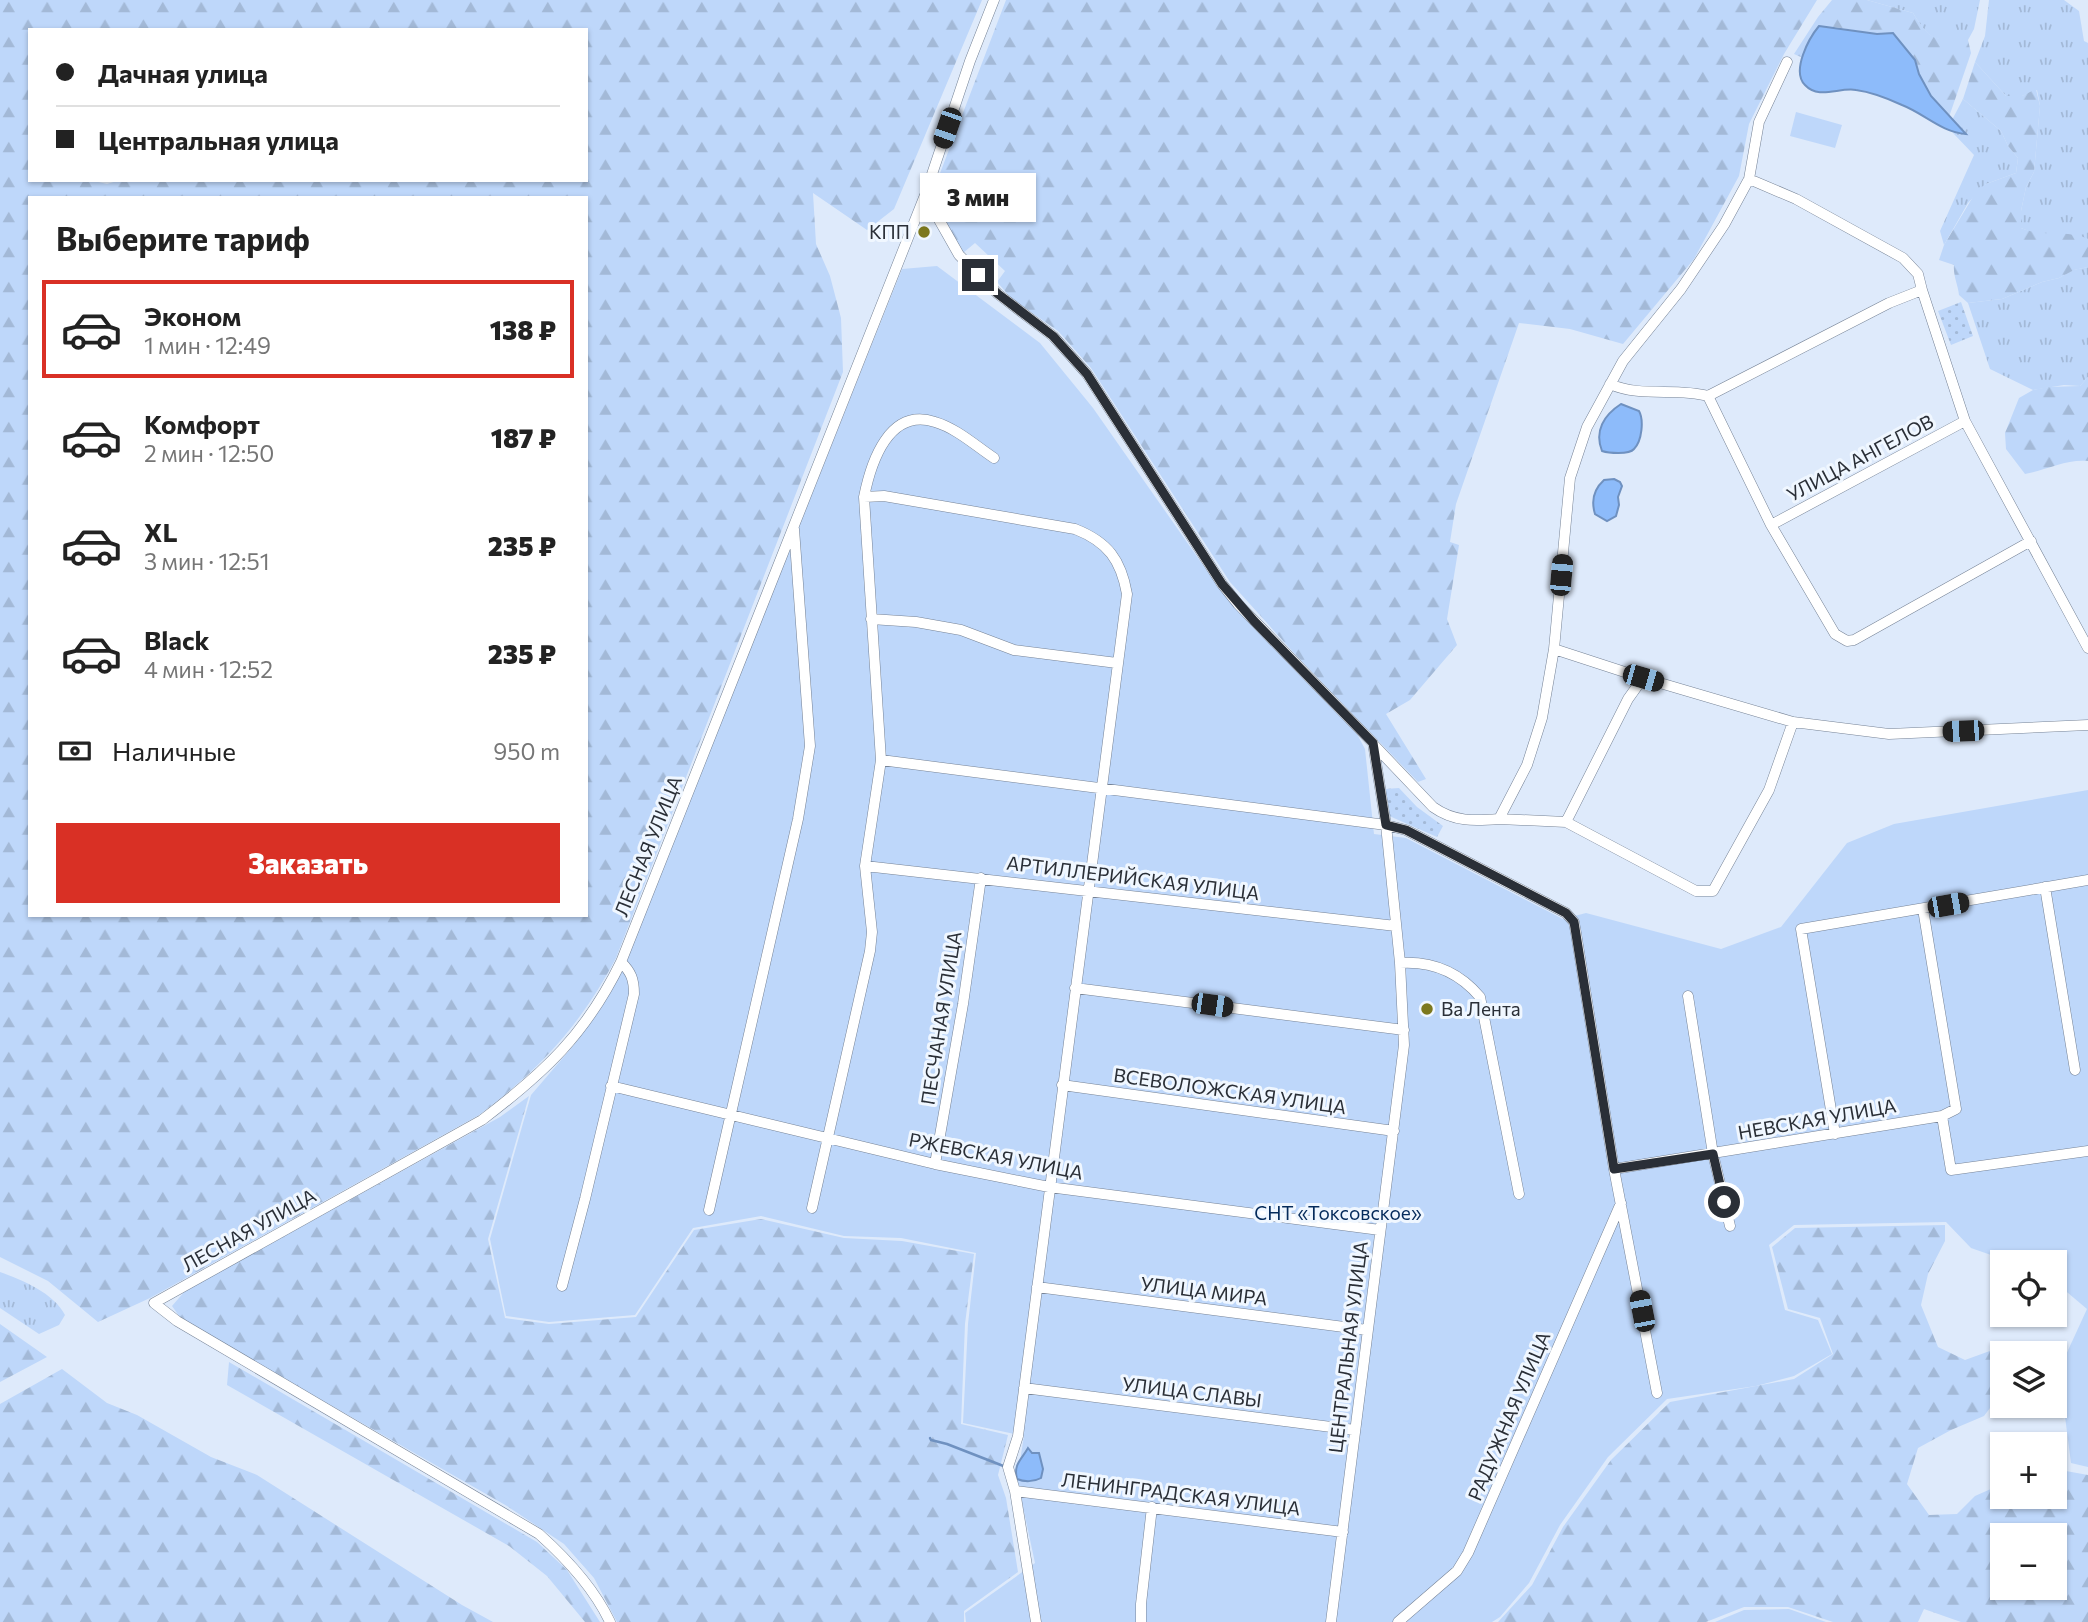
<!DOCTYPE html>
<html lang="ru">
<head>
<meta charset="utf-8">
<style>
	body { margin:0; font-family:Commissioner,sans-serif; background:#f2f2f2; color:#222; height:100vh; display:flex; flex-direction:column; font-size:26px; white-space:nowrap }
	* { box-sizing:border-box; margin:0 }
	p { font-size:23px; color:#767676 }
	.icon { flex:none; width:38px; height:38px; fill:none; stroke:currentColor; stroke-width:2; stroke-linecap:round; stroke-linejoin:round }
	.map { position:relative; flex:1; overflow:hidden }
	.side { position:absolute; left:28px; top:196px; width:560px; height:721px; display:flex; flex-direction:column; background:#fff; border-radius:0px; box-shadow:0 2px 5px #0004 }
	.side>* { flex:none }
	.banner { position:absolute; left:28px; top:28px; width:560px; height:154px; border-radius:0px; box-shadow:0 2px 5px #0004; display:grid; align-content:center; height:154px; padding:0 28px; background:#fff }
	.controls { position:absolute; left:1990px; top:1250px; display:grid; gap:14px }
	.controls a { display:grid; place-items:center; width:77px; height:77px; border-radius:0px; background:#fff; box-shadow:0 2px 5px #0004; font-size:35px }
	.end { position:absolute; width:32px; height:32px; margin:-16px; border:9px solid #2a2f37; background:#fff; box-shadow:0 0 0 4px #fff }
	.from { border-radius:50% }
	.bubble { position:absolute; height:49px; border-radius:0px; background:#fff; box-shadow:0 2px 5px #0004; font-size:23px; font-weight:800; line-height:49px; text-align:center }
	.car { position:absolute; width:21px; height:42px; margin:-21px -10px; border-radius:9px; box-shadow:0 0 5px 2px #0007; background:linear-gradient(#222 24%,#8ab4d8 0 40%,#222 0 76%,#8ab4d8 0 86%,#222 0) }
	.banner b { display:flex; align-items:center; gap:24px; height:66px; font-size:26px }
	.banner b+b { border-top:2px solid #e0e0e0 }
	.banner i { width:18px; height:18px; background:#222 }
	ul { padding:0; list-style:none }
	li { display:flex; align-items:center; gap:21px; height:98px; margin:0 14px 10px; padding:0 14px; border:4px solid transparent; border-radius:0px }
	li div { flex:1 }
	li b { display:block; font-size:26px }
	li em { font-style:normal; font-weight:800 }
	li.on { border-color:#d93025 }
	li>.icon { width:63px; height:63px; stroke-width:1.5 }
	h2 { padding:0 28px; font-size:32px; line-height:84px }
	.pay { display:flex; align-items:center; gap:18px; height:77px; padding:0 28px; font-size:26px }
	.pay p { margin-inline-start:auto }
	.action { display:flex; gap:14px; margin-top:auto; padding:14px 28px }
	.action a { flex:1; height:80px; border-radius:0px; background:#d93025; color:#fff; font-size:28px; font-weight:800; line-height:80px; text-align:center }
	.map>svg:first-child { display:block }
	.grass { fill:url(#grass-tufts) }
	.forest { fill:url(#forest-firs); fill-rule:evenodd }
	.park { fill:url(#park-dots) }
	.garden { fill:#bed7fa }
	.water { fill:#8dbbfa; stroke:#6f91c0; stroke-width:2 }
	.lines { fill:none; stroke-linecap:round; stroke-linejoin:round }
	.stream { stroke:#6f91c0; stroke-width:2.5 }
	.minor-casing { stroke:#768396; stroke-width:11 }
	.minor { stroke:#fff; stroke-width:10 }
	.route { stroke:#2a2f37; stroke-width:9 }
	.poi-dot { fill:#7c781e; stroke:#f0f7ff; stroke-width:2.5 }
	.labels { text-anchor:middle; stroke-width:6; stroke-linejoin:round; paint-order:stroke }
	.poi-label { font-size:19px; fill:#2a2f37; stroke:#f0f7ff; text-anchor:end }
	.street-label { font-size:19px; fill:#2a2f37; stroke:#f0f7ff }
	.park-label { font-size:19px; fill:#052b5b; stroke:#f0f7ff }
</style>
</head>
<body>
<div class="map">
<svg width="2088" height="1622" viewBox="0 0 2088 1622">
	<defs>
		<pattern id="grass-tufts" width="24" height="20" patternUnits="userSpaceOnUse" patternTransform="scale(1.75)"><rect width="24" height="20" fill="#bed7fa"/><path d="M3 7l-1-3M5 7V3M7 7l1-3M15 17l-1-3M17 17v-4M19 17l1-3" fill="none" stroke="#a3b9d7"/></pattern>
		<pattern id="forest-firs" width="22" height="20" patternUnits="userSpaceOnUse" patternTransform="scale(1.75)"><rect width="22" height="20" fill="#bed7fa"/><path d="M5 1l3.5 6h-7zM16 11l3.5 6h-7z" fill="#a3b9d7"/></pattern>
		<pattern id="park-dots" width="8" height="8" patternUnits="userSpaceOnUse" patternTransform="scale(1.75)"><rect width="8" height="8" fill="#bed7fa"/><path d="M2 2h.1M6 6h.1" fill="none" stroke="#a3b9d7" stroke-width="1.8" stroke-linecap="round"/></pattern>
	</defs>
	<rect width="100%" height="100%" fill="#deeafb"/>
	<path class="grass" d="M 1867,0 L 1980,0 L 1974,29 L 1968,40 C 1935,40 1931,43 1913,13 Z
		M 1989,0 L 2064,0 L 2079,11 L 2084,41 L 2088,43 L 2088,239 L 2068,235 L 2036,234 L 2021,228 L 2021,211 L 2026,187 L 2034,172 L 2040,106 L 2037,90 L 2022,96 L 2006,96 L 1975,62 L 1985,36 Z
		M 1963,99 L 2001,131 L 2008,146 L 2018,158 L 2016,173 L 1986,184 L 1968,203 L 1944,245 L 1940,231 L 1974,155 L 1953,133 L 1965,134 L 1952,120 Z
		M 2088,267 L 2088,377 L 2080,386 L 2064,385 L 2033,390 L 1990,369 L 1968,303 L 2002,299 L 2042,282 L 2059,278 L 2073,270 Z
		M 0,1272 C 22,1280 54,1293 65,1315 L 59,1325 L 39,1334 L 0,1308 Z"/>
	<path class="forest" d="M 0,0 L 982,0 L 894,209 L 867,230 L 813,193 L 816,244 L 830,276 L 841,318 L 843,372 L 616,958 C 580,1026 540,1069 479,1115 L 150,1298 L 98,1322 L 48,1281 L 0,1257 ZM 30,30 L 586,30 L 586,180 L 120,180 L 107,184 L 90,180 L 30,180 ZM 30,198 L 586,198 L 586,915 L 30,915 Z
		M 1006,0 L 1817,0 L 1784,54 L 1749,124 L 1739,176 L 1694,259 L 1623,344 L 1570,329 L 1519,323 L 1456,504 L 1450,542 L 1459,545 L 1447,619 L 1457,645 L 1410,700 L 1386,714 L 1426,779 L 1418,782 L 1294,653 L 1230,582 L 1091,368 L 1058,331 L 1011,298 L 997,282 L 1005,271 L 975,243 L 963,253 L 951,234 L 934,189 Z
		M 1832,0 L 1867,0 L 1913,13 C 1932,44 1935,38 1968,40 L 1971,53 L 1949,117 L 1931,96 L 1919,74 L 1915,60 L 1893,33 L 1877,34 L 1835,27 L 1811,35 L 1803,58 L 1794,54 L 1818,17 Z
		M 1975,62 L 2006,96 L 2022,96 L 2036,89 L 2040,106 L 2034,172 L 2026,187 L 2021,211 L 2021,228 C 2044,238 2068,229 2088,239 L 2088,267 L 2074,270 L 2059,278 L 2042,282 L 2002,299 L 1968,303 L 1959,295 C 1958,284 1953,276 1954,265 L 1939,260 L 1944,245 L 1977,190 L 1986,184 L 2016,173 L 2018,158 L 2008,146 L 2001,131 L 1963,99 Z
		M 2088,377 L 2088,461 C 2066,459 2047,470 2025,474 L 2006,449 L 2005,433 L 2019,398 L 2033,390 L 2048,387 L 2080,386 Z
		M 529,1096 L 488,1239 L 505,1318 L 549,1324 L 636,1317 L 694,1230 L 761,1219 L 844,1238 L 902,1241 L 974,1254 L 965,1324 L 961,1424 L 1008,1435 L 998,1475 L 1006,1498 L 1018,1572 L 964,1611 L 964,1622 L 617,1622 L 594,1578 L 564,1544 L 507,1506 L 182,1320 L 172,1306 L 185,1291 L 500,1117 Z
		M 1945,1225 L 1945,1241 L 1928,1274 L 1921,1305 L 1938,1347 L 1965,1360 L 1998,1348 L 2002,1392 L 1984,1416 L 1951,1430 L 1918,1448 L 1907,1484 L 1929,1515 L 1957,1514 L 1975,1496 L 2002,1484 L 2002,1496 L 2054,1496 L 2055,1469 L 2088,1475 L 2088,1622 L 1961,1622 L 1924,1609 L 1918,1622 L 1833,1622 L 1788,1607 L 1744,1607 L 1706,1622 L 1498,1622 L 1532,1585 L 1563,1527 L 1611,1460 L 1670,1402 L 1794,1379 L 1833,1354 L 1820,1318 L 1788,1309 L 1772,1247 L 1795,1228 ZM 2002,1535 L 2054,1535 L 2054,1587 L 2002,1587 Z
		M 0,1324 L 47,1357 L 0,1382 Z
		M 229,1362 L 537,1542 L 567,1570 L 600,1622 L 585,1622 L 547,1576 L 509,1546 L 227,1385 Z
		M 62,1369 L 107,1403 L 137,1415 L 211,1457 L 257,1475 L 462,1605 L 493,1622 L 0,1622 L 0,1404 Z"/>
	<path class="park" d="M 1961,302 L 1973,336 L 1951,345 L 1938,311 Z
		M 1399,788 L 1417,807 L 1443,826 L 1437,837 L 1387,815 L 1385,789 Z"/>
	<path class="garden" d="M 1796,112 L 1842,125 L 1835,148 L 1790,136 Z
		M 937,266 L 1040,343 L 1093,408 L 1219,588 L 1254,628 L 1357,734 L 1365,749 L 1374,834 L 1406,838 L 1563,919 L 1586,913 L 1721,949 L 1781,927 L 1847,843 L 1894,824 L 2088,790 L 2088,1467 L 2071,1463 L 2059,1370 L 2087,1309 L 2055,1282 L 2054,1262 L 2011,1262 L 1971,1248 L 1946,1222 L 1794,1225 L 1769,1245 L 1785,1310 L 1818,1320 L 1832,1354 L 1794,1376 L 1756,1386 L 1667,1399 L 1608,1457 L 1560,1525 L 1529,1583 L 1500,1617 L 1492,1622 L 966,1622 L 965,1613 L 1035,1563 L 1017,1479 L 1024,1436 L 963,1423 L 968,1324 L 976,1253 L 901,1238 L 844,1236 L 761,1216 L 693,1228 L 635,1315 L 549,1322 L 506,1316 L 490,1239 L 531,1095 L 574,1045 L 601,1008 L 625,961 L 902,269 Z
		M 1789,1609 L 1826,1622 L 1715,1622 L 1744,1610 Z"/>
	<path class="water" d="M 1819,26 L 1877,34 L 1893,33 L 1915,60 L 1919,74 L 1931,96 L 1966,134 C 1941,132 1925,114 1902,105 C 1889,99 1871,92 1856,90 C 1839,87 1819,100 1805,85 C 1791,71 1809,38 1819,26 Z
		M 1621,404 L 1639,411 C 1644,420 1642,441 1634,449 C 1629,455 1608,453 1602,451 C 1594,431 1604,415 1621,404 Z
		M 1614,479 L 1620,482 L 1622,486 L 1618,497 L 1619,505 L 1616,516 L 1607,521 L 1595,514 C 1591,501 1593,490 1604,480 Z
		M 1028,1448 L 1032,1453 L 1039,1453 L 1043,1469 L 1041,1478 C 1034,1482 1024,1482 1017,1479 C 1013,1464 1022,1459 1028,1448 Z"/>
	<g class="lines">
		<path class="stream" d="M 930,1438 L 931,1440 L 947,1444 L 1006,1467"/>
		<defs>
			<path id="minor" d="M 1749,179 L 1796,199 L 1903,258 L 1918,274 L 1922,290 L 1889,303 L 1708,396 L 1771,525 L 1835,634 L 1847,641 L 1854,640 L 2031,541
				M 925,195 L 959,255 L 998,294 L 1053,336 L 1087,374 L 1222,584 L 1238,604 L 1373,743 L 1386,825 L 1400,963 L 1404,1045 L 1331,1622
				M 1922,290 L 1965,421 L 2088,648
				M 1610,384 C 1641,398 1676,387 1708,396
				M 864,497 C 871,462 889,407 935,422 C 956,428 976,446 994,458
				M 1771,525 L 1965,421
				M 871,619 L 916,622 L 961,630 L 1014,650 L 1117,663
				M 1554,649 L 1643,678 L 1793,722 L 1889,734 L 2088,725
				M 1373,744 L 1433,807 C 1454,822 1474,821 1499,819 L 1527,765 L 1542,718 L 1554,649 L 1570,478 L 1587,427 L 1623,361 L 1681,289 L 1724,225 L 1749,179 L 1759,122 L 1787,62
				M 881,760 L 1386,825 L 1406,830 L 1566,913 L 1574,922 L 1576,933 L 1614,1169 L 1657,1393
				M 1499,819 L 1566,822 L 1628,699 L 1643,678
				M 1566,822 L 1696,891 L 1713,891 L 1769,790 L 1793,722
				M 865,866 L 1396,926
				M 2045,887 L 2075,1070
				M 1400,963 C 1432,961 1459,972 1480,997 L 1519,1194
				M 1075,988 L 1404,1030
				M 1688,996 L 1713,1154 L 1730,1226
				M 1062,1085 L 1394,1131
				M 611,1086 L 935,1164 L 1049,1187 L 1380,1230
				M 1942,1116 L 1951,1170 L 2088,1151
				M 1835,1134 L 1801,929 L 2088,880
				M 935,1164 L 963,1004 L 981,878
				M 1614,1169 L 1942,1116 L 1956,1109 L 1923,909
				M 812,1208 L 870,951 L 872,932 L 865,866 L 881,760 L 864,497 L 884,496 L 1075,529 C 1108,542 1121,560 1127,594 L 1018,1436 L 1008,1467 L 1015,1491 L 1036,1622
				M 709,1210 L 798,819 L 810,746 L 794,529
				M 562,1286 L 585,1199 L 634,994 C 634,979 631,972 621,962
				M 1037,1287 L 1367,1330
				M 1024,1388 L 1355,1430
				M 1015,1491 L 1343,1532
				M 610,1622 C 594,1588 567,1559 539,1534 L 177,1321 L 154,1303 L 482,1120 C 545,1072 586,1034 621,962 L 925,195 L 970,61 L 994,0
				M 1141,1622 L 1141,1604 L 1152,1507
				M 1398,1622 L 1457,1571 L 1468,1553 L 1621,1203"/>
		</defs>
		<use href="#minor" class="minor-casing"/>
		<use href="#minor" class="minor"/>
	</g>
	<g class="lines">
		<path class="route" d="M 978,275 L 998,294 L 1053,336 L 1087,374 L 1222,584 L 1254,621 L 1373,743 L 1386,825 L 1406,830 L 1566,913 L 1574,922 L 1614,1169 L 1713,1154 L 1724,1202"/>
	</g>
	<g class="poi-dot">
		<circle cx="924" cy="232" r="7"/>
		<circle cx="1427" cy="1009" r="7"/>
	</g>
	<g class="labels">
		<g class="poi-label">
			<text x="910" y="239">КПП</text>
			<text x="1441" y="1016" text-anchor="start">Ва Лента</text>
		</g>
		<g class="street-label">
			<text transform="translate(1860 458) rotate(-28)" y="7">УЛИЦА АНГЕЛОВ</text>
			<text transform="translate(648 846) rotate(-68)" y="7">ЛЕСНАЯ УЛИЦА</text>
			<text transform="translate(1133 878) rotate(7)" y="7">АРТИЛЛЕРИЙСКАЯ УЛИЦА</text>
			<text transform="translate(941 1018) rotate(-81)" y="7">ПЕСЧАНАЯ УЛИЦА</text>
			<text transform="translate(1230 1091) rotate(8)" y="7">ВСЕВОЛОЖСКАЯ УЛИЦА</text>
			<text transform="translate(1817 1119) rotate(-10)" y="7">НЕВСКАЯ УЛИЦА</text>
			<text transform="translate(996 1156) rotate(11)" y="7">РЖЕВСКАЯ УЛИЦА</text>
			<text transform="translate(249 1230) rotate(-29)" y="7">ЛЕСНАЯ УЛИЦА</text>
			<text transform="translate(1204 1291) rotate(7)" y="7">УЛИЦА МИРА</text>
			<text transform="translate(1348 1347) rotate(-83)" y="7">ЦЕНТРАЛЬНАЯ УЛИЦА</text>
			<text transform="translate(1192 1392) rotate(7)" y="7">УЛИЦА СЛАВЫ</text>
			<text transform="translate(1509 1416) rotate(-67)" y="7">РАДУЖНАЯ УЛИЦА</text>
			<text transform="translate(1181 1494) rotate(7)" y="7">ЛЕНИНГРАДСКАЯ УЛИЦА</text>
		</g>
		<g class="park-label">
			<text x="1338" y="1220">СНТ «Токсовское»</text>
		</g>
	</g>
</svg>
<div class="controls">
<a><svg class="icon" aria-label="locate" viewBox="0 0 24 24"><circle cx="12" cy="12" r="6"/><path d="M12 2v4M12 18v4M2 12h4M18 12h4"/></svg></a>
<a><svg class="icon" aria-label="layers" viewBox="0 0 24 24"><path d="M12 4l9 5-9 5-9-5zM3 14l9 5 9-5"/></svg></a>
<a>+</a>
<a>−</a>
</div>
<i class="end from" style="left:1724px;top:1202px"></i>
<i class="end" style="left:978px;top:275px"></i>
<div class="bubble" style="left:920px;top:173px;width:116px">3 мин</div>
<i class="car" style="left:947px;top:128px;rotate:199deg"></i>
<i class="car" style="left:1561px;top:575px;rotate:5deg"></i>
<i class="car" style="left:1643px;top:678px;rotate:106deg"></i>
<i class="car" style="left:1963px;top:731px;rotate:268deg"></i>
<i class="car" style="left:1948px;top:905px;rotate:80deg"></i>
<i class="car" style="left:1212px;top:1005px;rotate:98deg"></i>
<i class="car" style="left:1642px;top:1311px;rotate:349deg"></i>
<div class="banner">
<b><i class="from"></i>Дачная улица</b>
<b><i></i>Центральная улица</b>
</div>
<section class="side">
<h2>Выберите тариф</h2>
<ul>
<li class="on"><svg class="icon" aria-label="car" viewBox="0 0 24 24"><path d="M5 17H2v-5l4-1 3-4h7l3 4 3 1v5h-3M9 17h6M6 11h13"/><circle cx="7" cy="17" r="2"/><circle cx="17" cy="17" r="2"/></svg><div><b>Эконом</b><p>1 мин · 12:49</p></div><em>138 ₽</em></li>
<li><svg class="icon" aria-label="car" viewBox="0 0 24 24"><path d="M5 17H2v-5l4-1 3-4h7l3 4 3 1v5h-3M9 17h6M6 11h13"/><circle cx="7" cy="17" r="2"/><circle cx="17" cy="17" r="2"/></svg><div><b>Комфорт</b><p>2 мин · 12:50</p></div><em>187 ₽</em></li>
<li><svg class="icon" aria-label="car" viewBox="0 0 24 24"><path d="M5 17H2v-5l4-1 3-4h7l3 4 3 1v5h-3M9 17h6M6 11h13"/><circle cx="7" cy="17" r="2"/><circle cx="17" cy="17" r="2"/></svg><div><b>XL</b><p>3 мин · 12:51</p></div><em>235 ₽</em></li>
<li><svg class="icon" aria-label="car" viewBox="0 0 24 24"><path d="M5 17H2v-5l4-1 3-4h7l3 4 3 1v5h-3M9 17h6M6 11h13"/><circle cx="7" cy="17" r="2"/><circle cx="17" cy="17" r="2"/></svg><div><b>Black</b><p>4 мин · 12:52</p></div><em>235 ₽</em></li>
</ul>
<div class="pay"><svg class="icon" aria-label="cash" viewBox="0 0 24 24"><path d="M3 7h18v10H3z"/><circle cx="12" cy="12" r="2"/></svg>Наличные<p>950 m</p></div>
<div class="action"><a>Заказать</a></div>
</section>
</div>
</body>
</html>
